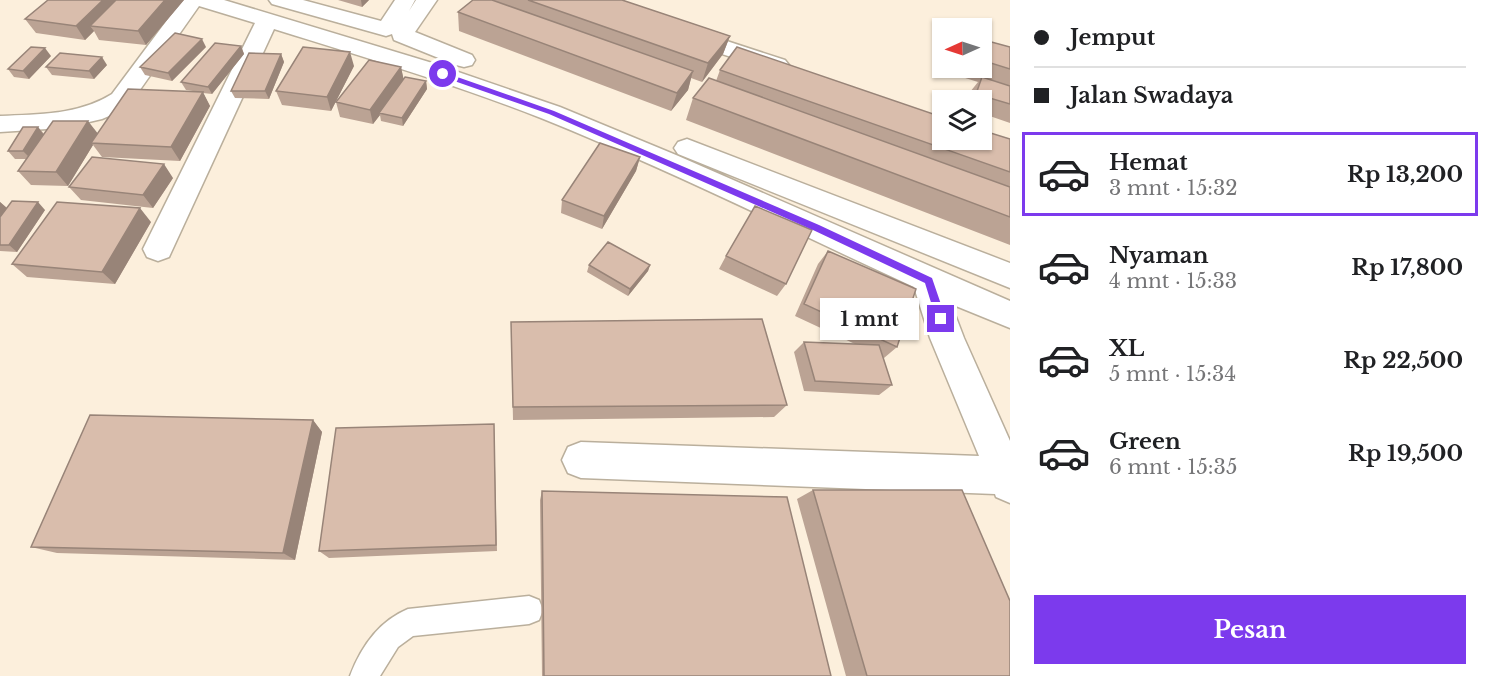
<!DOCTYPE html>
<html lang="id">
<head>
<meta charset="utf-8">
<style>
	body { margin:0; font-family:"Libre Baskerville",serif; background:#f6f6f6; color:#202124; height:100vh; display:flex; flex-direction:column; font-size:22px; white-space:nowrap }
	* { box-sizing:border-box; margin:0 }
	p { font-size:20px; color:#757577 }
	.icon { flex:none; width:33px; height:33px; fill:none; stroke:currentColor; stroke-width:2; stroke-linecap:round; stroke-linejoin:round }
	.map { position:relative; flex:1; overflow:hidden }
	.sheet { display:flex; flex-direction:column; background:#fff; width:480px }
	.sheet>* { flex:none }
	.banner { display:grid; align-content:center; height:132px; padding:0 24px; background:#fff }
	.needle { width:39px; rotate:267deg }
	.fabs { position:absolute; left:932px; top:18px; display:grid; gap:12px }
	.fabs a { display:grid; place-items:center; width:60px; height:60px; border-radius:0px; background:#fff; box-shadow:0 2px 4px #0004; font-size:30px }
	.end { position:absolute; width:27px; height:27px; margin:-14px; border:8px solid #7c3aed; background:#fff; box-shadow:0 0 0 3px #fff }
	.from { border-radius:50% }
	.bubble { position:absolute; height:42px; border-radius:0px; background:#fff; box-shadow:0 2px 4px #0004; font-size:20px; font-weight:800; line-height:42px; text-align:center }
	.banner b { display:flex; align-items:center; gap:21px; height:57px; font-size:22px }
	.banner b+b { border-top:2px solid #e0e0e0 }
	.banner i { width:15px; height:15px; background:#202124 }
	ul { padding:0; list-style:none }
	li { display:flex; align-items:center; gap:18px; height:84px; margin:0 12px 9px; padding:0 12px; border:3px solid transparent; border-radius:0px }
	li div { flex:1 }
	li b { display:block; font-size:22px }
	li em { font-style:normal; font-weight:800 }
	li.current { border-color:#7c3aed }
	li>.icon { width:54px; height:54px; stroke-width:1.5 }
	.cta { display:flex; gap:12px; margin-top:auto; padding:12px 24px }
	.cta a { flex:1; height:69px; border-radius:0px; background:#7c3aed; color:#fff; font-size:24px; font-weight:800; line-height:69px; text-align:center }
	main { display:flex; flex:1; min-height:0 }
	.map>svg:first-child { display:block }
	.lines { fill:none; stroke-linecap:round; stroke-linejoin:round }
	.lane-casing { stroke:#baaf9c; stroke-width:3 }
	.street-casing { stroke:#baaf9c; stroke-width:3 }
	.lane { fill:#fff; fill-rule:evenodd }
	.street { fill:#fff; fill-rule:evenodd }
	.wall { fill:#bba394 }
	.shaded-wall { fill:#988478 }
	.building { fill:#d9bdac; stroke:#988478; stroke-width:1.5 }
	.route { fill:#7c3aed }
</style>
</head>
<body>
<main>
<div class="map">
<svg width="1010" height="676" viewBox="0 0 1010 676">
	<rect width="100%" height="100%" fill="#fcefdc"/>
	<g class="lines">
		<defs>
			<path id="lane" d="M 529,596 L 539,600 L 543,610 L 539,620 L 529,624 L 413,636 L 398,647 L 380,676 L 350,676 C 361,647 379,621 408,609 Z"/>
			<path id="street" d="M 182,0 L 224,0 L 429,62 L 560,107 L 676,155 L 1010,301 L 1010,328 L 951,304 L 964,338 L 1010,441 L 1010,503 L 996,497 L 995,494 L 581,478 L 568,473 L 562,460 L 568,447 L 581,442 L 979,456 L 930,338 L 914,287 C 790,230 668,169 541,118 C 454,84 364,57 274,29 L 169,257 L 158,261 L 147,257 L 143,249 L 255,23 L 199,6 L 130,104 L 116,113 L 102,119 L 63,128 L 0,132 L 0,116 C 40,114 78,115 112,94 Z
				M 269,0 L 303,0 L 381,21 L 395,0 L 415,0 L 409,11 L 416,0 L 437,0 L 415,32 L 472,55 L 475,60 L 472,65 L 464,67 L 456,65 L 394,40 L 392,34 L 386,36 L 272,4 Z
				M 684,27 L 785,60 L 789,65 L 785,70 L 777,72 L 676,39 L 673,34 L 676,29 Z
				M 687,139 L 1010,263 L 1010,288 L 678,154 L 674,148 L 678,142 Z"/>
		</defs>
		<use href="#lane" class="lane-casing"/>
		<use href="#street" class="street-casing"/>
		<use href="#lane" class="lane"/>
		<use href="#street" class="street"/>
	</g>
	<path class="wall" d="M 48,0 L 184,0 L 146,45 L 99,40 L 94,31 L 85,40 L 36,33 L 25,19 Z
		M 338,0 L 369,0 L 362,7 Z
		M 494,0 L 622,0 L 730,36 L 723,54 L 702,82 L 691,78 L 688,90 L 671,111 L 459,31 L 458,12 Z
		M 984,40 L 1010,47 L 1010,123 L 981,113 L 981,100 L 967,100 L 970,92 L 978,82 L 962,77 L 966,68 L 981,68 L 981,44 Z
		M 241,46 L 244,54 L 212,94 L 203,93 L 210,106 L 180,161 L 102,157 L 93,145 L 68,186 L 31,185 L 18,171 L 27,159 L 15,159 L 8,151 L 38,127 L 44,134 L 98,134 L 200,92 L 186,90 L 181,82 Z
		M 206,47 L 172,81 L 145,75 L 140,67 Z
		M 281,54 L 284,62 L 269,99 L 235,98 L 231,91 Z
		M 51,56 L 29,79 L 14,77 L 8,69 Z
		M 107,65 L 94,79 L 52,75 L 46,67 Z
		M 354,66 L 331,111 L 282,105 L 276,91 Z
		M 401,67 L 403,78 L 426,81 L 427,89 L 403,126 L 381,121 L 380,115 L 373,124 L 340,117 L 336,102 Z
		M 720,70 L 1010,139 L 1010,245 L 686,120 L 693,98 L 716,81 Z
		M 640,157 L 636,171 L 602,229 L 561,213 L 562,200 Z
		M 173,178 L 153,208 L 81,200 L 69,187 Z
		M 0,202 L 7,208 L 45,210 L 17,252 L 0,251 Z
		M 151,222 L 115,284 L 27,277 L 12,264 Z
		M 828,251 L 897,347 L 884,358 L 883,357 L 892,385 L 879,395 L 804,391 L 794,352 L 804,342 L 855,344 L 795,316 L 818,264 Z
		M 726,256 L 786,284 L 777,296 L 719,269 Z
		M 589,265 L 650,265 L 648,271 L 628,296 L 587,272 Z
		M 511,322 L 787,405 L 774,417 L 513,420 Z
		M 313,420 L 322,432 L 295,560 L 57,553 L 31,547 Z
		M 494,424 L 497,551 L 329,558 L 319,551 Z
		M 813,490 L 1010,676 L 846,676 L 797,499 Z
		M 542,491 L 831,676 L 542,676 L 540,500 Z"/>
	<path class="shaded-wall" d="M 103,0 L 126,0 L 90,26 L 94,31 L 85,40 L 76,26 Z
		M 165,0 L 184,0 L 146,45 L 138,31 Z
		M 361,0 L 369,0 L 362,7 Z
		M 730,36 L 723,54 L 702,82 L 708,63 Z
		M 202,39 L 206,47 L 172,81 L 168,73 Z
		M 241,46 L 244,54 L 212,94 L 208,87 Z
		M 45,48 L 51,56 L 29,79 L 23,71 Z
		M 350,52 L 354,66 L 331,111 L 327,97 Z
		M 281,54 L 284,62 L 269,99 L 265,91 Z
		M 102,57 L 107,65 L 94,79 L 89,71 Z
		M 401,67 L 404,81 L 379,113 L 380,115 L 373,124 L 370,110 Z
		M 693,71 L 688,90 L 671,111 L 677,93 Z
		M 426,81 L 427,89 L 403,126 L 402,118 Z
		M 203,92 L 210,106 L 180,161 L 171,147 Z
		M 88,121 L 99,135 L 91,143 L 93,145 L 68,186 L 56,172 Z
		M 38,127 L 44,135 L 30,158 L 23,151 Z
		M 640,157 L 636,171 L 602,229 L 604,216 Z
		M 164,164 L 173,178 L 153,208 L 143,195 Z
		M 0,202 L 9,210 L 0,225 Z
		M 38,202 L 45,210 L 17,252 L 9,245 Z
		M 140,208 L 151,222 L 115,284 L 102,272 Z
		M 650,265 L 648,271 L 628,296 L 630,289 Z
		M 313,420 L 322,432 L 295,560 L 283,553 Z"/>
	<path class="building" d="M 48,0 L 103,0 L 76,26 L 25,19 Z
		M 116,0 L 165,0 L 138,31 L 90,26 Z
		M 473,0 L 492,0 L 693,71 L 677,93 L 458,12 Z
		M 528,0 L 622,0 L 730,36 L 708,63 Z
		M 175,33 L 202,39 L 168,73 L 140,67 Z
		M 984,40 L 1010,47 L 1010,69 L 981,60 L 981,47 Z
		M 215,43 L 241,46 L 208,87 L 181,82 Z
		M 31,47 L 45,48 L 23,71 L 8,69 Z
		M 303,47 L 350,52 L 327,97 L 276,91 Z
		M 737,47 L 942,117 L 942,140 L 981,140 L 981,130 L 1010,139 L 1010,172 L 720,70 Z
		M 60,53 L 102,57 L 89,71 L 46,67 Z
		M 249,53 L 281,54 L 265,91 L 231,91 Z
		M 369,60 L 401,67 L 370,110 L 336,102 Z
		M 405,77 L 426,81 L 402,118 L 379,113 Z
		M 982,77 L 1010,86 L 1010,104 L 976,94 Z
		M 709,78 L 1010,187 L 1010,217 L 693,98 Z
		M 128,89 L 203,92 L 171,147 L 91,143 Z
		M 53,121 L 88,121 L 56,172 L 18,171 Z
		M 23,127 L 38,127 L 23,151 L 8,151 Z
		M 600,143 L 640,157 L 604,216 L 562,200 Z
		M 92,157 L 164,164 L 143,195 L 69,187 Z
		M 12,201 L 38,202 L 9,245 L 0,245 L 0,217 Z
		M 57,202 L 140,208 L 102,272 L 12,264 Z
		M 755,206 L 812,230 L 786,284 L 726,256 Z
		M 608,242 L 650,265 L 630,289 L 589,265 Z
		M 828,251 L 916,289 L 897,347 L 804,304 Z
		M 762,319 L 787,405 L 513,407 L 511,322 Z
		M 804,342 L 879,345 L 892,385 L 815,381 Z
		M 90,415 L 313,420 L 283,553 L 31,547 Z
		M 494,424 L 496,545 L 319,551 L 336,428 Z
		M 813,490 L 962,490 L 1010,601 L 1010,676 L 867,676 Z
		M 542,491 L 787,497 L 831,676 L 544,676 Z"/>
	<path class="route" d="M 443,72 L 554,111 L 819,225 L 932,278 L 946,319 L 944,322 L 937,322 L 925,283 L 813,230 L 549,114 L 440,76 Z"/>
</svg>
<div class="fabs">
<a><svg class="needle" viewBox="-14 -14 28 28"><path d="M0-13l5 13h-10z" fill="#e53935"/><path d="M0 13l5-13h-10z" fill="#757577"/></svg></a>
<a><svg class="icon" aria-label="layers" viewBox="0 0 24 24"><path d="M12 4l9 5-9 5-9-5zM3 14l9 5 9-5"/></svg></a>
</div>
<i class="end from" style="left:443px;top:74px"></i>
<i class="end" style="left:941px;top:319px"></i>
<div class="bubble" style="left:820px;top:298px;width:99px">1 mnt</div>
</div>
<section class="sheet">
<div class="banner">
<b><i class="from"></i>Jemput</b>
<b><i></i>Jalan Swadaya</b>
</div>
<ul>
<li class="current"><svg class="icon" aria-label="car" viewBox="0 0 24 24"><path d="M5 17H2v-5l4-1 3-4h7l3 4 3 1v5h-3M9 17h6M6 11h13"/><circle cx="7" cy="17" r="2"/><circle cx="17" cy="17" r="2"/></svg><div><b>Hemat</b><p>3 mnt · 15:32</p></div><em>Rp 13,200</em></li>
<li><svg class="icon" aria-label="car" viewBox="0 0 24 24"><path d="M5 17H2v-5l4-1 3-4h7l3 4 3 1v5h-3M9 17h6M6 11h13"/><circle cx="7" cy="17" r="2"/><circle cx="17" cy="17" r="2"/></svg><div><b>Nyaman</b><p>4 mnt · 15:33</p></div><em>Rp 17,800</em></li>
<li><svg class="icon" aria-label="car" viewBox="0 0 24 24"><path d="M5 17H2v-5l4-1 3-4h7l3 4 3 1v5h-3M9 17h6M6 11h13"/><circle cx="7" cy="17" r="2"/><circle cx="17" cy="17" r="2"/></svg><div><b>XL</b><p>5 mnt · 15:34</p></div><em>Rp 22,500</em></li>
<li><svg class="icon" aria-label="car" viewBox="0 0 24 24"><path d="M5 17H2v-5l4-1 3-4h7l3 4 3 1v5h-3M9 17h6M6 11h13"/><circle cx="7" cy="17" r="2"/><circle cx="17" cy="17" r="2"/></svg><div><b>Green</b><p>6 mnt · 15:35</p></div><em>Rp 19,500</em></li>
</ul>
<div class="cta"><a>Pesan</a></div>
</section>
</main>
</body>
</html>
